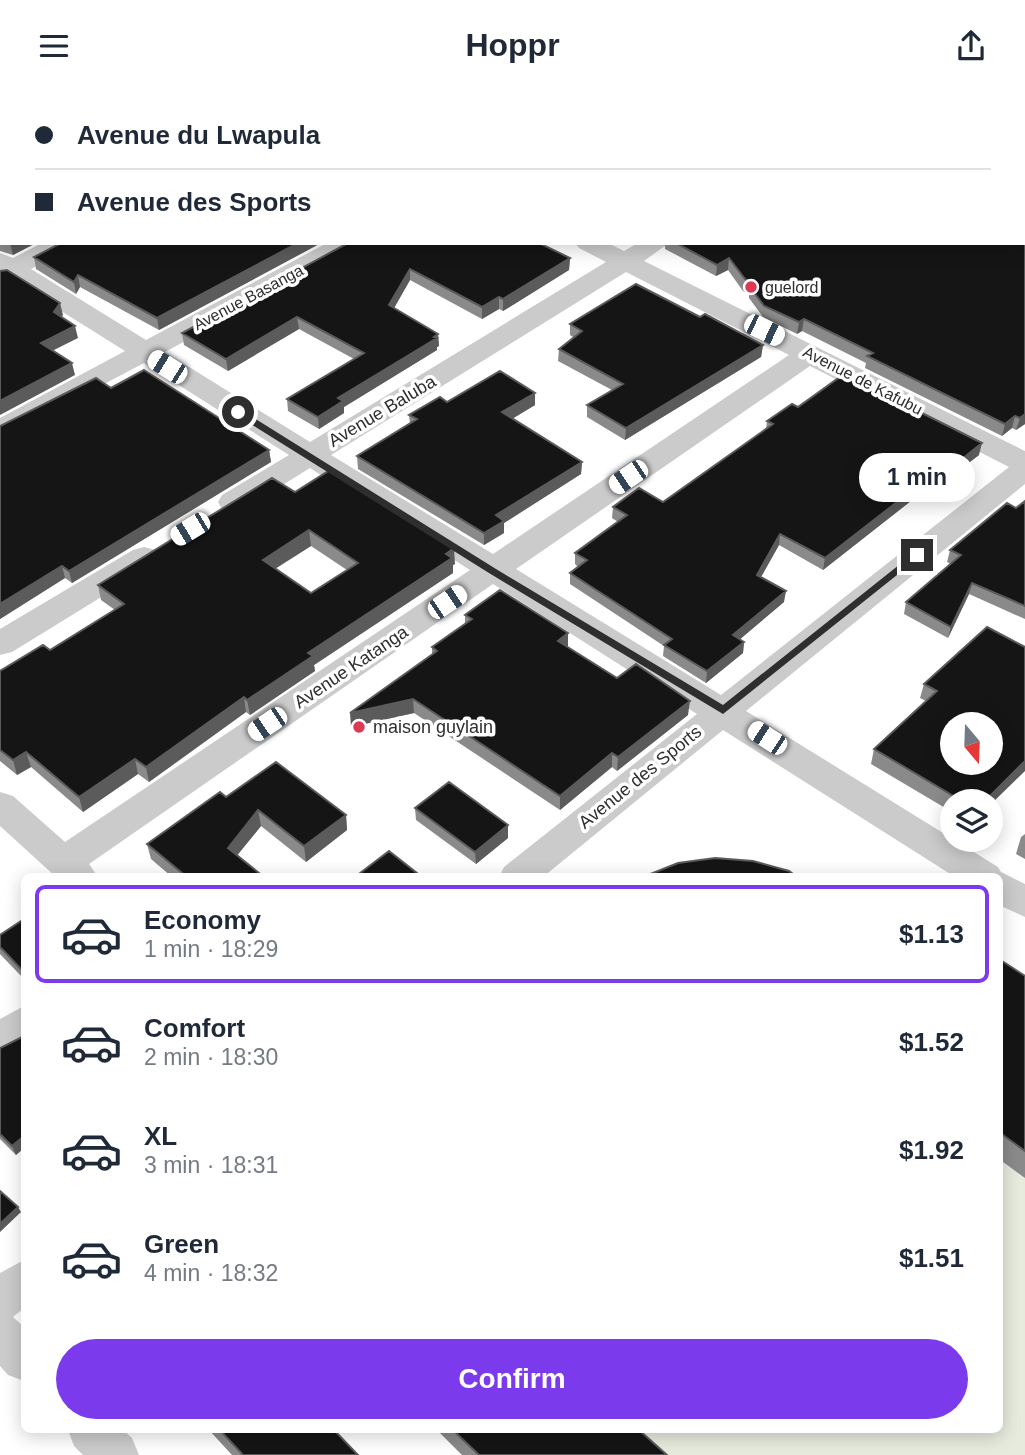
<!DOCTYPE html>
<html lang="en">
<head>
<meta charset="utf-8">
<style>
	body { margin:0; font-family:Arial,sans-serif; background:#f6f6f7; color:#1f2937; height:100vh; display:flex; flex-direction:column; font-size:26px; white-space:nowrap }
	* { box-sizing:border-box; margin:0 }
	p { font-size:23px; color:#747a83 }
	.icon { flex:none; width:38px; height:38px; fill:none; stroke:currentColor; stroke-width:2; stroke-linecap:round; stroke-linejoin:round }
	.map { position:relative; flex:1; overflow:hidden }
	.details { position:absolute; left:21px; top:782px; width:982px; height:560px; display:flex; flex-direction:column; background:#fff; border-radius:10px; box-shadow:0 4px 18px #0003 }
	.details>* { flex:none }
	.top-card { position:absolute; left:0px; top:0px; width:1026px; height:154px; box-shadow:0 4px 18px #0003; display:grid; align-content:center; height:154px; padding:0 35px; background:#fff }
	.needle { width:46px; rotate:161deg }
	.buttons { position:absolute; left:940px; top:621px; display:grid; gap:14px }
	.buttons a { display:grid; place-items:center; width:63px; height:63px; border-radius:50%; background:#fff; box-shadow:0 4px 18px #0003; font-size:35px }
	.end { position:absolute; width:32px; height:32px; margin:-16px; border:9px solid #2e2e2e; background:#fff; box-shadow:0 0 0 4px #fff }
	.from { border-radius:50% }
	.bubble { position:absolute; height:49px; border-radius:24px; background:#fff; box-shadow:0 4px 18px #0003; font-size:23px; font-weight:700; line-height:49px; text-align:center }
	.car { position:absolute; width:21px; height:42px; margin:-21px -10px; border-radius:9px; box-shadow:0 0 5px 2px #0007; background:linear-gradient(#fff 24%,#345 0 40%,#fff 0 76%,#345 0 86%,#fff 0) }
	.top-card b { display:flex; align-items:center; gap:24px; height:66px; font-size:26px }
	.top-card b+b { border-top:2px solid #e0e1e3 }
	.top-card i { width:18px; height:18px; background:#1f2937 }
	ul { padding:12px 0 0; list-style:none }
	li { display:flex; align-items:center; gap:21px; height:98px; margin:0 14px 10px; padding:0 21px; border:4px solid transparent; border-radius:10px }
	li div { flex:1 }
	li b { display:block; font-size:26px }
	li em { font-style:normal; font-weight:700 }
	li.current { border-color:#7c3aed }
	li>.icon { width:63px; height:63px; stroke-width:1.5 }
	.cta { display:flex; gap:14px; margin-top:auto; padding:14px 35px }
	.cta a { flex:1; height:80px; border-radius:42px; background:#7c3aed; color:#fff; font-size:28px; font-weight:700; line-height:80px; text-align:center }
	header { display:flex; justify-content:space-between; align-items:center; height:91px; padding:0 35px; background:#fff; font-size:32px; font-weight:700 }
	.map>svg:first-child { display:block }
	.green { fill:#e6ebdd }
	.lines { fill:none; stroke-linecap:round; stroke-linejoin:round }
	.street { fill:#cbcbcb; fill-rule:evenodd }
	.wall { fill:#8a8a8a; fill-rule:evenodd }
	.shaded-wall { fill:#5b5b5b }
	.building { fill:#151515; stroke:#5b5b5b; stroke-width:2; fill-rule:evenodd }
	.route { fill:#2e2e2e }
	.poi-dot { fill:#dc3957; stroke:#fff; stroke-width:2.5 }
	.labels { text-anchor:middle; stroke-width:7; stroke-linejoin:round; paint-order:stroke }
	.far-poi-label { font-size:16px; fill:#2e2e2e; stroke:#fff; text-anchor:start }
	.far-street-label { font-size:16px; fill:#2e2e2e; stroke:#fff }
	.street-label { font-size:18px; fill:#2e2e2e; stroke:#fff }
	.poi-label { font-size:18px; fill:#2e2e2e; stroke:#fff; text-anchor:start }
</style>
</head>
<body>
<header><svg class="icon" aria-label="menu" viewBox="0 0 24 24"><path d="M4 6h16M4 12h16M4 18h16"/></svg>Hoppr<svg class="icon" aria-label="share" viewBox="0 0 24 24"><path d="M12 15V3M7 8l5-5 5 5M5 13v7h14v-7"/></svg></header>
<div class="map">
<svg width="1025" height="1364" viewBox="0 0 1025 1364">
	<rect width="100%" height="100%" fill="#fff"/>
	<path class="green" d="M 999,895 L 1025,912 L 1025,1364 L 462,1364 L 437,1339 L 999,1339 Z"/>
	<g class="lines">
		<path class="street" d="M 42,152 L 75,152 L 71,157 L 31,178 L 146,249 L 327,152 L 360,152 L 356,157 L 165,261 L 310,351 L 606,171 L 579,157 L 575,152 L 608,152 L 624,160 L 638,152 L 669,152 L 644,170 L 1025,360 L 1025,393 L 746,620 L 998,776 L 1001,781 L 1025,793 L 1025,826 L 999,814 L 999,786 L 955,786 L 723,639 L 543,786 L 499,786 L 504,776 L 697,623 L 493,493 L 89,773 L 98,786 L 56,786 L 0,735 L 0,701 L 13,705 L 65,751 L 470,479 L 310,377 L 244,418 L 233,421 L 222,418 L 218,411 L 222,404 L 289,364 L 144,272 L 0,348 L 0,327 L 125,260 L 10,188 L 0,191 L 0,162 L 13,167 ZM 626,181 L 789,264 L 493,463 L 331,364 ZM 810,275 L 1009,376 L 721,604 L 516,478 Z
			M 144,456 L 155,459 L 160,466 L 155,473 L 12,561 L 0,564 L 0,538 L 133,459 Z
			M 24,915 L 24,955 L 0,968 L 0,928 Z
			M 24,1169 L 24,1217 L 13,1226 L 24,1236 L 24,1290 L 8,1284 L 0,1275 L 0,1182 Z
			M 68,1339 L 123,1339 L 132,1347 L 139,1364 L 83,1364 L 74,1355 Z"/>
	</g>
	<path class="wall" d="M 0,0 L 1025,0 L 1025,333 L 1016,339 L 1012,337 L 1002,345 L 865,277 L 866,272 L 802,240 L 797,243 L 763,226 L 749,207 L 749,203 L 743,200 L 728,179 L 716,185 L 665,158 L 665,152 L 1024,152 L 1024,2 L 2,2 L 2,152 L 36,152 L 13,164 L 0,160 Z
		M 61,152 L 321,152 L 159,239 L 80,196 L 76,203 L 36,178 L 34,166 Z
		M 348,152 L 570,167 L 569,179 L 503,220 L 499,218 L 482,228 L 410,189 L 394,217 L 438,243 L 439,255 L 437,256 L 437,259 L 344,316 L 344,322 L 319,338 L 288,320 L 287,308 L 354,268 L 299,238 L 228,280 L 184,254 L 182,242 Z
		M 700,226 L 763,254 L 761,266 L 625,349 L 587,326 L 587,314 L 612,299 L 558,270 L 559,258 L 573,246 L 570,244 L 570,233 Z
		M 111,297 L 269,359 L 271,371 L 72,492 L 65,487 L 0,528 L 0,335 Z
		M 535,302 L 535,314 L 512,328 L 582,371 L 581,383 L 504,432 L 504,442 L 484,454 L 358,378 L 357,365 L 410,333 L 409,324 L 447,311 Z
		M 798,316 L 979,364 L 949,387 L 944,384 L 823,479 L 779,454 L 761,486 L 784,511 L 740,548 L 744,551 L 743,562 L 706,592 L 663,565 L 664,555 L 570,493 L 570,482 L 578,476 L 575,473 L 575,462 L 618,431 L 612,427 L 613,416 L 663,411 L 766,338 L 767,330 Z
		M 295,401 L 455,473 L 453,474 L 453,482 L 314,574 L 315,580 L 250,624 L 246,621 L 149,691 L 138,683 L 83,721 L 31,676 L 17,684 L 0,670 L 0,580 L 50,559 L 115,519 L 101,509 L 98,494 ZM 311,455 L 347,479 L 311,502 L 275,478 Z
		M 1025,410 L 1025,528 L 969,503 L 948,547 L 904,523 L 906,511 L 951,473 L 947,471 L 950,459 L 1016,417 Z
		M 465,524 L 568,556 L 617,587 L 688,624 L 617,680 L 612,676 L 560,719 L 414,622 L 351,636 L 432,563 L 432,556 L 465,533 Z
		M 987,536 L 990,710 L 952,710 L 952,721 L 871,673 L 874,658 L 926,610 L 920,607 L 924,593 Z
		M 226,706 L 346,724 L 347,739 L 306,771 L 261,735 L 237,764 L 264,786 L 172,786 L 151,768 L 147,753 Z
		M 415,717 L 508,734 L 508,747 L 476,773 L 416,729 Z
		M 1025,743 L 1025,768 L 1016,763 L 1021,746 Z
		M 24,828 L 24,888 L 0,863 L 0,844 Z
		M 999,868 L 1025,885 L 1025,1087 L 999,1068 Z
		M 24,949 L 24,1057 L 16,1064 L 0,1048 L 0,957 Z
		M 209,1339 L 334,1339 L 358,1364 L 232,1364 Z
		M 437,1339 L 639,1339 L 667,1364 L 462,1364 Z"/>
	<path class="shaded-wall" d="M 10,152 L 36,152 L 13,164 Z
		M 298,152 L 321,152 L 159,239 L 157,227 Z
		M 570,167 L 569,179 L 503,220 L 503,208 Z
		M 729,167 L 728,179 L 716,185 L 717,174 Z
		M 410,178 L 410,189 L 389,226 L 389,214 Z
		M 78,184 L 80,196 L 76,203 L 74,191 Z
		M 499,206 L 499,218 L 482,228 L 482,216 Z
		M 60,212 L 63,224 L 57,233 L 54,221 Z
		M 297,226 L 299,238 L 228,280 L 226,268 Z
		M 804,228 L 802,240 L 797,243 L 799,231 Z
		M 75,235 L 78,247 L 44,264 L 41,252 Z
		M 438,243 L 439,255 L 437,256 L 437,259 L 344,316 L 344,322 L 319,338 L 318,326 L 338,307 Z
		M 763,254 L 761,266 L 625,349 L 626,337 Z
		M 72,272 L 75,284 L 0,324 L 0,310 Z
		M 535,302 L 535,314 L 502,334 L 502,321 Z
		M 1025,323 L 1025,333 L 1016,339 L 1020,327 Z
		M 1015,325 L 1012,337 L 1002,345 L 1005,333 Z
		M 982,352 L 979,364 L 949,387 L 952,376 Z
		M 269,359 L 271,371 L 72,492 L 69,480 Z
		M 582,371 L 581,383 L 504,432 L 504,442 L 484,454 L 484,442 L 496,424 Z
		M 946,373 L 944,384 L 823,479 L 825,467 Z
		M 309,439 L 311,455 L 265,484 L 263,469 Z
		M 780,443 L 779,454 L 756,495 L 757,484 Z
		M 454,457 L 455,473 L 453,474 L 453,482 L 314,574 L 315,580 L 250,624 L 247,609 L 308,562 Z
		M 62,475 L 65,487 L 0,528 L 0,513 Z
		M 972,492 L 969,503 L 948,547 L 951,536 Z
		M 786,500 L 784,511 L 732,555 L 733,544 Z
		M 568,542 L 568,557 L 558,550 Z
		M 744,551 L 743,562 L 706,592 L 707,580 Z
		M 244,606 L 246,621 L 149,691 L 146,676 Z
		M 413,608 L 414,622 L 351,636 L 350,622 Z
		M 690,610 L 688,624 L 617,680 L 618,666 Z
		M 26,661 L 31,676 L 17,684 L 13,669 Z
		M 612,662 L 612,676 L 560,719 L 560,705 Z
		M 135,668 L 138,683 L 83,721 L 79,706 Z
		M 1025,670 L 1025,680 L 990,714 L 990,710 L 985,710 Z
		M 258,719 L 261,735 L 231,772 L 228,757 Z
		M 346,724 L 347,739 L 306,771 L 304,755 Z
		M 508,734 L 508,747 L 476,773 L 475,761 Z
		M 24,1045 L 24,1057 L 16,1064 L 12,1055 Z
		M 18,1116 L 21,1121 L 0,1141 L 0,1133 Z"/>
	<path class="building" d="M 0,0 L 1025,0 L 1025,58 L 1024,59 L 1025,65 L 1025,323 L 1020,327 L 1015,325 L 1005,333 L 867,265 L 873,262 L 804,228 L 799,231 L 764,215 L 750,196 L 754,193 L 745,188 L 729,167 L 717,174 L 676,152 L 1024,152 L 1024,2 L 2,2 L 2,22 L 0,21 Z
		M 2,24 L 2,150 L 0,149 L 0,33 Z
		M 61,152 L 298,152 L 157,227 L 78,184 L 74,191 L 34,166 Z
		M 348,152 L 539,152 L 570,167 L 503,208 L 499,206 L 482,216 L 410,178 L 389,214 L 438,243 L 434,246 L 437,247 L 338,307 L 343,310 L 318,326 L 287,308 L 364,262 L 297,226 L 226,268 L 182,242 Z
		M 7,179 L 60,212 L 54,221 L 75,235 L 41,252 L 72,272 L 0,310 L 0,180 Z
		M 636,193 L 700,226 L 705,223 L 763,254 L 626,337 L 587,314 L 623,293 L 559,258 L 582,240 L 570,233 Z
		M 144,279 L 269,359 L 69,480 L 62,475 L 0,513 L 0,335 L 96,287 L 111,297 Z
		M 500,280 L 535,302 L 502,321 L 582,371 L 496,424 L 504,430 L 484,442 L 357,365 L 417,328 L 409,324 L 440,306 L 447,311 Z
		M 844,283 L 982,352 L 952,376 L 946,373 L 825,467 L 780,443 L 757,484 L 786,500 L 733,544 L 744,551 L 707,580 L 664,554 L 672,548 L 570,482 L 587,469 L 575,462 L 627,424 L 613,416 L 639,397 L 663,411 L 773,333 L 767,330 L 792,313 L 798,316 Z
		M 330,379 L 454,457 L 446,463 L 452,467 L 308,562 L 313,565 L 247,609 L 244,606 L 146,676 L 135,668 L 79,706 L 26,661 L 13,669 L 0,659 L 0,580 L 43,554 L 50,559 L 124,513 L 98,494 L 272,387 L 295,401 ZM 309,439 L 358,472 L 311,502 L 263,469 Z
		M 1025,410 L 1025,515 L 972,492 L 951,536 L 906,511 L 961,464 L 950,459 L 1007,412 L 1016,417 Z
		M 500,499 L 568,542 L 558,550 L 617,587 L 636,573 L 690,610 L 618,666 L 612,662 L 560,705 L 413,608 L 350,622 L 437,560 L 432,556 L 472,528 L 465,524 Z
		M 987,536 L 1025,556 L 1025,670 L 985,710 L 962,710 L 874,658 L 937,600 L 924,593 ZM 952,634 L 990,634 L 990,672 L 952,672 Z
		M 276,671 L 346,724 L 304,755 L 258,719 L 228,757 L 264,786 L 187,786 L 147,753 L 220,701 L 226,706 Z
		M 449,691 L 508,734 L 475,761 L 415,717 Z
		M 389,760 L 422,786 L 355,786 Z
		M 715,767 L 753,770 L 789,780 L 797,786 L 643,786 L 678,772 Z
		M 24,828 L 24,881 L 0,856 L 0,844 Z
		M 999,868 L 1025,885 L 1025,1060 L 999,1041 Z
		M 22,946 L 24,949 L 24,1045 L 12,1055 L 0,1043 L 0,957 Z
		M 0,1100 L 18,1116 L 0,1133 Z
		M 220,1339 L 334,1339 L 358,1364 L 243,1364 Z
		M 453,1339 L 639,1339 L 667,1364 L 479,1364 Z"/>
	<path class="route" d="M 235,319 L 241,319 L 496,478 L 723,614 L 914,462 L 922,464 L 723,623 L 489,482 L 235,323 Z"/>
	<g class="poi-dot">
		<circle cx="751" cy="196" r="7"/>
		<circle cx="359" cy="636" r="7"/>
	</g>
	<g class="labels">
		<g class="far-poi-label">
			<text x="765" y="202">guelord</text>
		</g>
		<g class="far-street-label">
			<text transform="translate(248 206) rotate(-28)" y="6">Avenue Basanga</text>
			<text transform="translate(863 289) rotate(27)" y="6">Avenue de Kafubu</text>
		</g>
		<g class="street-label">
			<text transform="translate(382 320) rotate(-31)" y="6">Avenue Baluba</text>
			<text transform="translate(351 576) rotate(-34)" y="6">Avenue Katanga</text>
			<text transform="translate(640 686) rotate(-39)" y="6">Avenue des Sports</text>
		</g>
		<g class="poi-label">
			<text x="373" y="642">maison guylain</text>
		</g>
	</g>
</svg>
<div class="buttons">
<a><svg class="needle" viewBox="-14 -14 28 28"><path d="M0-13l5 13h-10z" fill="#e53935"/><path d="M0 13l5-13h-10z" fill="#747a83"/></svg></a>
<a><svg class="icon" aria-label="layers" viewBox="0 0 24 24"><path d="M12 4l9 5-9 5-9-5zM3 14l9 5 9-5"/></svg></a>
</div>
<i class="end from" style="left:238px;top:321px"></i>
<i class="end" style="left:917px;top:464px"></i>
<div class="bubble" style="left:859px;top:362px;width:116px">1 min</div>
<i class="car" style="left:764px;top:239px;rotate:116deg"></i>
<i class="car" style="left:167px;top:276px;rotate:302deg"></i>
<i class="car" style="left:628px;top:386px;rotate:236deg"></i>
<i class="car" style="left:190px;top:438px;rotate:239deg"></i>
<i class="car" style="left:447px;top:511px;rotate:56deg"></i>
<i class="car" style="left:267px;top:633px;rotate:236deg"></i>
<i class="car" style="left:767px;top:647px;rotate:303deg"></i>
<div class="top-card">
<b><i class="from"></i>Avenue du Lwapula</b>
<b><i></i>Avenue des Sports</b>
</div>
<section class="details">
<ul>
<li class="current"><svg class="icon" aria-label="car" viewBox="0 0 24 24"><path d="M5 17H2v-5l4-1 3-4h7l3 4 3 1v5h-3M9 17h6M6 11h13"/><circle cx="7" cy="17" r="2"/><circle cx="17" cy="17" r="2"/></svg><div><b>Economy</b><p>1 min · 18:29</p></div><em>$1.13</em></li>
<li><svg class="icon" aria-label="car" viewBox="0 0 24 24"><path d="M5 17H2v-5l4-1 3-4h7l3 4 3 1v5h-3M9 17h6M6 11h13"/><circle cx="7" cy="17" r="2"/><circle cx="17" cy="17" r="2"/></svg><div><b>Comfort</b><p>2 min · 18:30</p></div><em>$1.52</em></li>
<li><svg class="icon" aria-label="car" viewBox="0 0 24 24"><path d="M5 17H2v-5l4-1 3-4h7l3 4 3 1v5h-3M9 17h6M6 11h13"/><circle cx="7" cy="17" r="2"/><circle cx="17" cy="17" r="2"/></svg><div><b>XL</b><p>3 min · 18:31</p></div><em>$1.92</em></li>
<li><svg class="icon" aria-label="car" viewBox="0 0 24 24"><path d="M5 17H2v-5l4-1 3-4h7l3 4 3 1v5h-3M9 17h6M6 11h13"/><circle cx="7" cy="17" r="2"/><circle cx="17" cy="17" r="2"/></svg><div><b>Green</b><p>4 min · 18:32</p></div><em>$1.51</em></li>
</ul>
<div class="cta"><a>Confirm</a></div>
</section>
</div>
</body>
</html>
